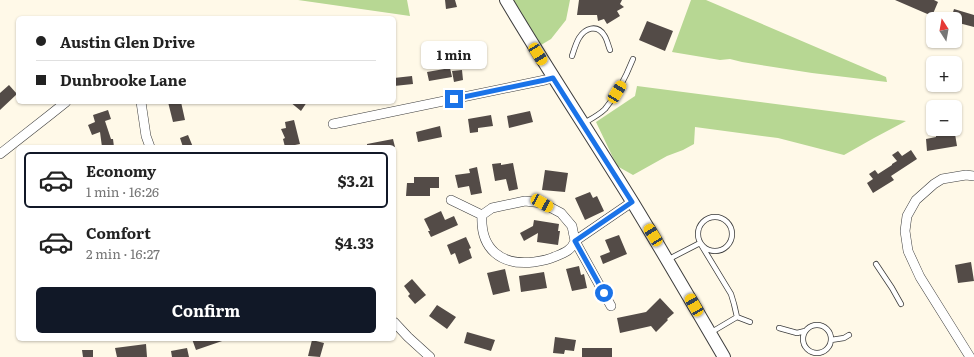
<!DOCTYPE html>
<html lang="en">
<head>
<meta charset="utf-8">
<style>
	body { margin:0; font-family:Literata,serif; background:#f2f2f2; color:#222; height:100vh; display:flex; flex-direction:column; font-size:15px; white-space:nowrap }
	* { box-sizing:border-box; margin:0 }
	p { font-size:13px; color:#767676 }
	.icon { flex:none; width:22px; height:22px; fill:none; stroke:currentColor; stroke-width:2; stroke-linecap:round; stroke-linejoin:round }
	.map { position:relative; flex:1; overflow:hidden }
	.sheet { position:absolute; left:16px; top:145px; width:380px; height:196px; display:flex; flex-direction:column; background:#fff; border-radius:6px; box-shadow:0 1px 3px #0004 }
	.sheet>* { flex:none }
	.top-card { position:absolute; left:16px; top:16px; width:380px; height:88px; border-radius:6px; box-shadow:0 1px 3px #0004; display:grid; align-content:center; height:88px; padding:0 20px; background:#fff }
	.needle { width:26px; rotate:349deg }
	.tools { position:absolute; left:926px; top:12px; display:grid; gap:8px }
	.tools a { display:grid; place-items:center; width:36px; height:36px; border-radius:6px; background:#fff; box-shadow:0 1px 3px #0004; font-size:20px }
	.end { position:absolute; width:18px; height:18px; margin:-9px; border:5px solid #1a73e8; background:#fff; box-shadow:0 0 0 2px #fff }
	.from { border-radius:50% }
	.bubble { position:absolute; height:28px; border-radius:6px; background:#fff; box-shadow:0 1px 3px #0004; font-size:13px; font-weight:700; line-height:28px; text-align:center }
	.car { position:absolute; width:12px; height:24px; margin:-12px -6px; border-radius:5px; box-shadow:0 0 3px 1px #0007; background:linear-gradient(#f5c518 24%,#345 0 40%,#f5c518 0 76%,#345 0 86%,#f5c518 0) }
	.top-card b { display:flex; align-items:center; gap:14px; height:38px; font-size:15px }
	.top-card b+b { border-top:1px solid #e0e0e0 }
	.top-card i { width:10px; height:10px; background:#222 }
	ul { padding:7px 0 0; list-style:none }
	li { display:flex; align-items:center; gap:12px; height:56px; margin:0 8px 6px; padding:0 12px; border:2px solid transparent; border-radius:6px }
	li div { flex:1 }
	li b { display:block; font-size:15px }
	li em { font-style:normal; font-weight:700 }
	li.on { border-color:#111827 }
	li>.icon { width:36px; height:36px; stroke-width:1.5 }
	.button { display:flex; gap:8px; margin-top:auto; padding:8px 20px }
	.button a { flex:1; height:46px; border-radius:6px; background:#111827; color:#fff; font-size:16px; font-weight:700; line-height:46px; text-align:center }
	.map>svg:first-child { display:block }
	.forest { fill:#b7d793 }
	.building { fill:#534b47 }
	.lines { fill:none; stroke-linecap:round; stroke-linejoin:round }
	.service-casing { stroke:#3d3d3d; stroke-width:6 }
	.minor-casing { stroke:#3d3d3d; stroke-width:10 }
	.tertiary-casing { stroke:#3d3d3d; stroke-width:14 }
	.service { stroke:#fff; stroke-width:4.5 }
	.minor { stroke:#fff; stroke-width:9 }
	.tertiary { stroke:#fff; stroke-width:12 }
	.route { stroke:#1a73e8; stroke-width:5 }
</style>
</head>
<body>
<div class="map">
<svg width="974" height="357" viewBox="0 0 974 357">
	<rect width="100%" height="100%" fill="#fff9e8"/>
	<path class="forest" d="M 298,0 L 407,0 L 410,16 Z
		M 513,0 L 570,0 L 566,20 L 551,39 L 541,45 Z
		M 691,0 L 706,0 L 886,77 L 887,82 L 812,73 L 742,62 L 730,59 L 720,60 L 672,52 Z
		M 637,86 L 906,121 L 874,138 L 844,155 L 778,138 L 695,127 L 694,144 L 683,150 L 667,156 L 633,175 L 617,166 L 596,122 L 635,96 Z"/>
	<path class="building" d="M 445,0 L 455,0 L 457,7 L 446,9 Z
		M 579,0 L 622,0 L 620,4 L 624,7 L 617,11 L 620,16 L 607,24 L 604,19 L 598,21 L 597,15 L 577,15 Z
		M 895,0 L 934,0 L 938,2 L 932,16 Z
		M 954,9 L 974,15 L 974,27 L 955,22 L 955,19 L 951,19 Z
		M 647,21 L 673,31 L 665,51 L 639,40 Z
		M 450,68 L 452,77 L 429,81 L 427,72 Z
		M 462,70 L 463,80 L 454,82 L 452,71 Z
		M 412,76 L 413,84 L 394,86 L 394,78 Z
		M 9,85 L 17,94 L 0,110 L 0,93 Z
		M 168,102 L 181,102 L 185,120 L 173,122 Z
		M 290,102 L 307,102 L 301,111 Z
		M 108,110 L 111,119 L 105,121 L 111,139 L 113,139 L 114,147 L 102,147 L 100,132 L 92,135 L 88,125 L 95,122 L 93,115 Z
		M 530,111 L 533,122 L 509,128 L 507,116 Z
		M 491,115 L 493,126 L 478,128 L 478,132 L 470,133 L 468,119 Z
		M 294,120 L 300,144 L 285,147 L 283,139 L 285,138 L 281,129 L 286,128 L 285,122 Z
		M 440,126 L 442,137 L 418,142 L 416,132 Z
		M 942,132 L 943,136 L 955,134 L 957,146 L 927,151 L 926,139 L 936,137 L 936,133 Z
		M 188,135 L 193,147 L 183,147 L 180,138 Z
		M 393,139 L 395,147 L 367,147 L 367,144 Z
		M 911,150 L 917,159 L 891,176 L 894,180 L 873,193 L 867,183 L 873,179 L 869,174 L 875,170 L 878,174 L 892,165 L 892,164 L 897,161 L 892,155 L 898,151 L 902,156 Z
		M 501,163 L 501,165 L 513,163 L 518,189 L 509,191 L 506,179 L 495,181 L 492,164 Z
		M 477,167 L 482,193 L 471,195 L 469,186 L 458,188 L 455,175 L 470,173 L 469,169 Z
		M 545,170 L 568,173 L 565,192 L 542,190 Z
		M 414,177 L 439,177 L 439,188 L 430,188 L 430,196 L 406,196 L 407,183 L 414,183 Z
		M 590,192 L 593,198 L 597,196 L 604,211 L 585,220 L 575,198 Z
		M 441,211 L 445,220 L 454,216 L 458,225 L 431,237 L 428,231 L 430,231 L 424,219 Z
		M 534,220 L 559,224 L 558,231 L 560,231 L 558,245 L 537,242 L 538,233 L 524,241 L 520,233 L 533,226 Z
		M 619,235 L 627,254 L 603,264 L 600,256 L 610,252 L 605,240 Z
		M 466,237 L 471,248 L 469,249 L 472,258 L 459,264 L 455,253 L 451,255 L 447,245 Z
		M 971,262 L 974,281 L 958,283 L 955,265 Z
		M 579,266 L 581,275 L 584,274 L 587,288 L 572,291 L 566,269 Z
		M 505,269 L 510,291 L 493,295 L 487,273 Z
		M 544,272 L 547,288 L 521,292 L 519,276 Z
		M 412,279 L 426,295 L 415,304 L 408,296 L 410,294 L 404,286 Z
		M 660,298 L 674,313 L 667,319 L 668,320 L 656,332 L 651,326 L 620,333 L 617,318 L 646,312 Z
		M 437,305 L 456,317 L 447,329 L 429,316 Z
		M 467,332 L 495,340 L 491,351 L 464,343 Z
		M 555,337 L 576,340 L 574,351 L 565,350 L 564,354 L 553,353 Z
		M 192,339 L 225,339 L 225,340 L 196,350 Z
		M 312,340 L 324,343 L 320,357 L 308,356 Z
		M 146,344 L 147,357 L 117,357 L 115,348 Z
		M 187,348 L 189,357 L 172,357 L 171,351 Z
		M 582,348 L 612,348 L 612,357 L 582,357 Z
		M 82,350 L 93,350 L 93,357 L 83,357 Z"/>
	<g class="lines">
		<defs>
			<path id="service" d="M 572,56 C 574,50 576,43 579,38 C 585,28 597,24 604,35 C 607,39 608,45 610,50
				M 584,123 C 591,119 599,115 605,109 C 616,96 627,74 633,59
				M698 234a17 17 0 1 1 34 0a17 17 0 1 1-34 0Z
				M 669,259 L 700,243 L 731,294 L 734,304 L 737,317
				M 876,264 L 892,288 L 901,304
				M803 339a14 14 0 1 1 28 0a14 14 0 1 1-28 0Z
				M 779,328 L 797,333 L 805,331
				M 710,333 L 737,317 L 750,322
				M 831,340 L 844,338 L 849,335"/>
			<path id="minor" d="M 141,102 L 146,136 L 150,147
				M 333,124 L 545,80 L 553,78
				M 0,154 L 51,114 L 66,102
				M 451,200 L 482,215
				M 611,306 L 575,241 L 572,226 L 561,213 L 542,203 L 525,201 L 492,208 L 482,215 C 480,249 501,266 534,262 C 541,261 548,260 554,257 C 564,253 571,251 575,241 L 632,202
				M 394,322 L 408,337 L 430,357
				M 970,357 L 920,277 L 908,251 L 905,231 L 907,216 L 916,200 L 934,184 L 942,179 L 966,175 L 974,176"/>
			<path id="tertiary" d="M 506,0 C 547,69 591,135 633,203 C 664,254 694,306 724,357"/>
		</defs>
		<use href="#service" class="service-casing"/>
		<use href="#minor" class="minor-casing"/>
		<use href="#tertiary" class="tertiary-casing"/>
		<use href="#service" class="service"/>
		<use href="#minor" class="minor"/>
		<use href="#tertiary" class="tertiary"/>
	</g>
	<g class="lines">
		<path class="route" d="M 454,99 L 545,80 L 553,78 L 632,202 L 575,241 L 604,293"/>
	</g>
</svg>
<div class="tools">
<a><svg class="needle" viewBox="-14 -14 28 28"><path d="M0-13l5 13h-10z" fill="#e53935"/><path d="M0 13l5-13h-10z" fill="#767676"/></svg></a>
<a>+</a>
<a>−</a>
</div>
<i class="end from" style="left:604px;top:293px"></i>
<i class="end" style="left:454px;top:99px"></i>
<div class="bubble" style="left:421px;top:41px;width:66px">1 min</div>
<i class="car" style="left:538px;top:54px;rotate:148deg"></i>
<i class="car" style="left:617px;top:92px;rotate:31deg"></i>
<i class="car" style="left:542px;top:203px;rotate:119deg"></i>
<i class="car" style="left:653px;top:235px;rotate:328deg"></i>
<i class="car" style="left:694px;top:305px;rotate:330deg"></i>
<div class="top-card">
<b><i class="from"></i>Austin Glen Drive</b>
<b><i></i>Dunbrooke Lane</b>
</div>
<section class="sheet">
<ul>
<li class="on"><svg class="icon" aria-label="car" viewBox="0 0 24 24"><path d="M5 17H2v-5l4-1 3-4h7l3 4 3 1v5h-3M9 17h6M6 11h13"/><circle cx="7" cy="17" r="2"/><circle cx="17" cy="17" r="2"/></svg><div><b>Economy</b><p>1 min · 16:26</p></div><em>$3.21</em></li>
<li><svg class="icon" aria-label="car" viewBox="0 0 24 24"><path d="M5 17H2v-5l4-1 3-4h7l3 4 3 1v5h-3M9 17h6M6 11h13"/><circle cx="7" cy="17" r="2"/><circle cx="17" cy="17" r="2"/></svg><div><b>Comfort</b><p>2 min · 16:27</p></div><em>$4.33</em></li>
</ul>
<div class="button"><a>Confirm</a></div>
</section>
</div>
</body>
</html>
